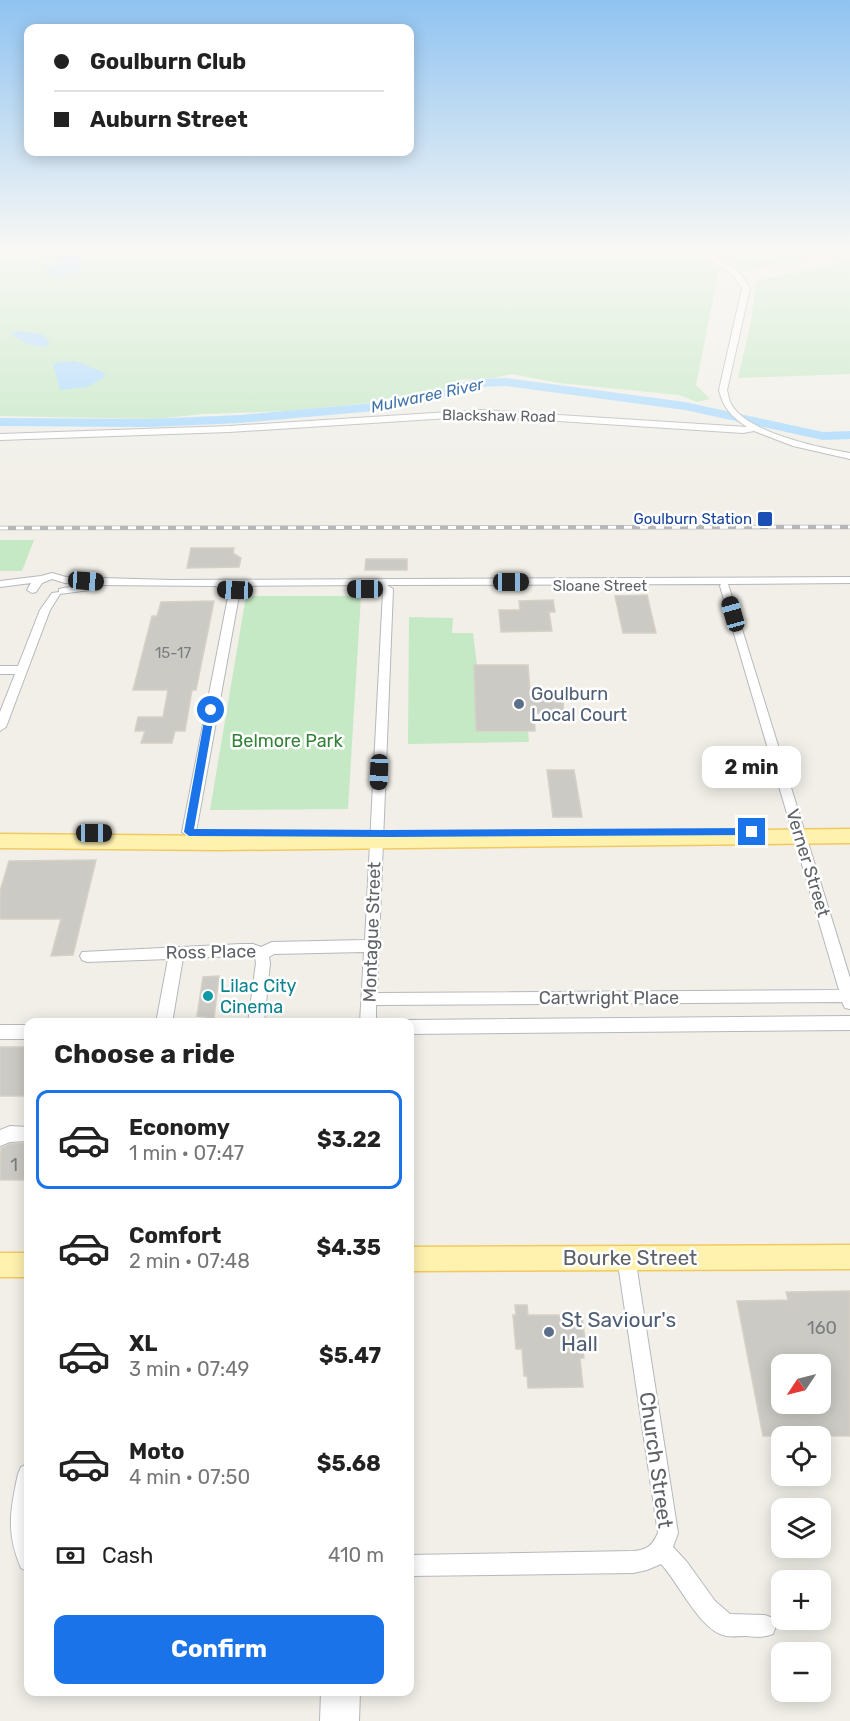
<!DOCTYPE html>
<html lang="en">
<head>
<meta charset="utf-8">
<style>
	body { margin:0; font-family:Rubik,sans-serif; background:#f2f2f2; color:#222; height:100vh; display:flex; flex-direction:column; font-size:22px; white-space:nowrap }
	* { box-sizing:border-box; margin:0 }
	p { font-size:20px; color:#767676 }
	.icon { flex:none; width:33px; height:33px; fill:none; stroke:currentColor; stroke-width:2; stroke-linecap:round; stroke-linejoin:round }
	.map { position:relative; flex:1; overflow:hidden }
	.details { position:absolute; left:24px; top:1018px; width:390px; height:678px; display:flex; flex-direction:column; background:#fff; border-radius:12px; box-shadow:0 3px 15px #0003 }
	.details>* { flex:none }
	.guide { position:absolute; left:24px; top:24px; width:390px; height:132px; border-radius:12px; box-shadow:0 3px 15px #0003; display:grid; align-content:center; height:132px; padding:0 30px; background:#fff }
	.needle { width:39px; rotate:235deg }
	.fabs { position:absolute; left:771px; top:1354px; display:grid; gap:12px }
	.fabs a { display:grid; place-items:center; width:60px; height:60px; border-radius:12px; background:#fff; box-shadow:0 3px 15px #0003; font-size:30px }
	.end { position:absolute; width:27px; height:27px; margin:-14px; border:8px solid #1a73e8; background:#fff; box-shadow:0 0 0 3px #fff }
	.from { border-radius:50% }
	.bubble { position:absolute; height:42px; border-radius:12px; background:#fff; box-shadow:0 3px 15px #0003; font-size:20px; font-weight:700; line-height:42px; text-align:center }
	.car { position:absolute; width:18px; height:36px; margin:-18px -9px; border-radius:8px; box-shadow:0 0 4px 2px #0007; background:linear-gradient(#222 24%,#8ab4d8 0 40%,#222 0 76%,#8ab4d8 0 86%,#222 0) }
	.guide b { display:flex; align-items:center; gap:21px; height:57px; font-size:22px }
	.guide b+b { border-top:2px solid #e0e0e0 }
	.guide i { width:15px; height:15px; background:#222 }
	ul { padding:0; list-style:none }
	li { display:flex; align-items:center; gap:18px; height:99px; margin:0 12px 9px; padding:0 18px; border:3px solid transparent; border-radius:12px }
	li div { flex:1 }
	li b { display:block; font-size:22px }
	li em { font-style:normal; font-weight:700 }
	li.active { border-color:#1a73e8 }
	li>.icon { width:54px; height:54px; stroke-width:1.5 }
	h2 { padding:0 30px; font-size:27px; line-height:72px }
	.pay { display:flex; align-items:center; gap:15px; height:66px; padding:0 30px; font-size:22px }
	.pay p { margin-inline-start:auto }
	.primary-button { display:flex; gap:12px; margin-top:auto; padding:12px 30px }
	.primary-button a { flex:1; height:69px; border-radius:12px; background:#1a73e8; color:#fff; font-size:24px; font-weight:700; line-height:69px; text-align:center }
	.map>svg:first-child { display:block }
	.green { fill:#c5e8c5 }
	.water { fill:#aadaff }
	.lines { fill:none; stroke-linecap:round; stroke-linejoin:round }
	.river { fill:#aadaff; fill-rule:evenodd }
	.building { fill:#cccac5; stroke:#d6d1c6; stroke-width:1.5; fill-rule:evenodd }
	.minor-casing { stroke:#b5b8bc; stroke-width:2 }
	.major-casing { stroke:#f2c960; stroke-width:3 }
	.minor { fill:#fff; fill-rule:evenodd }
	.major { fill:#fff2af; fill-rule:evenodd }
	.rail-casing { stroke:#b6b7b8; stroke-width:4.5 }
	.rail { stroke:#fff; stroke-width:3; stroke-dasharray:8; stroke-linecap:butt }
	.route { fill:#1a73e8 }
	.transit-dot { fill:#1a4fb4; stroke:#fff; stroke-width:2 }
	.service-dot { fill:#5c6f8a; stroke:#fff; stroke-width:2 }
	.culture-dot { fill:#0f9aa8; stroke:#fff; stroke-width:2 }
	.labels { text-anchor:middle; stroke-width:5; stroke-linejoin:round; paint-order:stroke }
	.far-street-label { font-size:15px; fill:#5f6368; stroke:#fff }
	.far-transit-label { font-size:15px; fill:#164399; stroke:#fff; text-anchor:end }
	.number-label { font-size:15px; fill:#7a7d7f }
	.far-water-label { font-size:16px; font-style:italic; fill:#4174aa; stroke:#fff }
	.service-label { font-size:18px; fill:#4e5e75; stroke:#fff; text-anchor:start }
	.park-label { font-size:18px; fill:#348238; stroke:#fff }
	.street-label { font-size:18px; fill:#5f6368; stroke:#fff }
	.culture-label { font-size:18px; fill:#0d838f; stroke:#fff; text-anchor:start }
	.near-number-label { font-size:18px; fill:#7a7d7f }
	.near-street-label { font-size:21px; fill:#5f6368; stroke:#fff }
	.near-service-label { font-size:21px; fill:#4e5e75; stroke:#fff; text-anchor:start }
</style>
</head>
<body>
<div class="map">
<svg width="850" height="1721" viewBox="0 0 850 1721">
	<rect width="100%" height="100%" fill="#f1efe8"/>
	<path class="green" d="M 0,250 L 687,250 L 719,269 L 696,385 L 710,399 L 697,402 L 679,395 L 559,383 L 511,374 L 495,378 L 459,380 L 459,384 L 410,399 L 289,411 L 203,414 L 155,419 L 0,416 Z
		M 709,250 L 842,250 L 746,271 Z
		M 850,260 L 850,374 L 738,378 L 751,322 L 756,281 Z
		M 0,540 L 34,540 L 22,571 L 0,571 Z
		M 246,596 L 361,596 L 348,809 L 210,810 Z
		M 409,617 L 453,618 L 452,633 L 473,633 L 477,665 L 474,665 L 476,731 L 528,731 L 529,742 L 408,744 Z"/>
	<path class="water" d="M 45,250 L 80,250 L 83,253 L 81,270 L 65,277 L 48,276 L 44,267 L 59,262 L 54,258 L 39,258 L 38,255 Z
		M 17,331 L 41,334 L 49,341 L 49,345 C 38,350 24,343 13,336 L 12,333 Z
		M 75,361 L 105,373 L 104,378 L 87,387 L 60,390 L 53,364 L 59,362 Z"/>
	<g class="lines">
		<path class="river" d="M 507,378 L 685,402 L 823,432 L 850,431 L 850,439 L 823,440 L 685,410 L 507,386 L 476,387 L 457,394 L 385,410 L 240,423 L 150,427 L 0,426 L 0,418 L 150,419 L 240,415 L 385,402 L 448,388 L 474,379 Z"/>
	</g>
	<path class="building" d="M 191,548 L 234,548 L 233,553 L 241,558 L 239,567 L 187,568 Z
		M 366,559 L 407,559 L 407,570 L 365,570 Z
		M 647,595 L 656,633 L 623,633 L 615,596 Z
		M 553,600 L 555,612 L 549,612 L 552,631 L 501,632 L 499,610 L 520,610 L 519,601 Z
		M 214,601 L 196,690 L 192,690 L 185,731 L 175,731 L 172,743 L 141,743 L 145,731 L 135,731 L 138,717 L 163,717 L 168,690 L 133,690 L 152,616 L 157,616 L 161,602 Z
		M 474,665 L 528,665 L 530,691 L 562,691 L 564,714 L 534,713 L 535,731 L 476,731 Z
		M 547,770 L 574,770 L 582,817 L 553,817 Z
		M 96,860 L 73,955 L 51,956 L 61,919 L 0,919 L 0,891 L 9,861 Z
		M 219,976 L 214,1018 L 197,1016 L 203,977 Z
		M 0,1047 L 28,1047 L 28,1096 L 0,1096 Z
		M 28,1143 L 28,1180 L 0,1180 L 1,1148 L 10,1144 Z
		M 850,1291 L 850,1436 L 763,1436 L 737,1301 L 788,1300 L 786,1292 ZM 782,1365 L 820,1365 L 820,1404 L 782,1404 Z
		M 515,1305 L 527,1305 L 528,1315 L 582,1315 L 586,1349 L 583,1349 L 584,1358 L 580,1358 L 583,1387 L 528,1388 L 527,1376 L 524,1376 L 522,1349 L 516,1349 L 513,1315 L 516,1315 Z"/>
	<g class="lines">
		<defs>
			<path id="minor" d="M 696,250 L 703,250 L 738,270 L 750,288 L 727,390 C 728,394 729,400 731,404 C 747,433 820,448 850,453 L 850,459 L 793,446 L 754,431 L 743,433 L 481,416 L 229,432 L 0,440 L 0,434 L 229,426 L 481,410 L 747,427 C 732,417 723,408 719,390 L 742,288 L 732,274 Z
				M 52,573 L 66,577 L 171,580 L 850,577 L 850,583 L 728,584 L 850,978 L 850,1009 L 845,1008 L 842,1002 L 376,1005 L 376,1023 L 360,1023 L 364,952 L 274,954 L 269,957 L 270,963 L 264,1023 L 248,1023 L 256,963 L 255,958 L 241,956 L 183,958 L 172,1023 L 156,1023 L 168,959 L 87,962 L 82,960 L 80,956 L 82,952 L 241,944 L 253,944 L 261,947 L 272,942 L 365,940 L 383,591 L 371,585 L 233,586 L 240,590 L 196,832 L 189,837 L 182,832 L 229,592 L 215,586 L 99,585 L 65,583 L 52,579 L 42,583 L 36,592 L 32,593 L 27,590 L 31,583 L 0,587 L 0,581 L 41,576 ZM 721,584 L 720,586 L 839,990 L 377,993 L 393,589 L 387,585 Z
				M 86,585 L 91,588 L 90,590 L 60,594 L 50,610 L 6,727 L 0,731 L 0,712 L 15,674 L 0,674 L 0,666 L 18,666 L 40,610 L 52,593 L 59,592 L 59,589 L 63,588 Z
				M 850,1016 L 850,1030 L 410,1034 L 410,1023 L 404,1023 L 410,1020 Z
				M 0,1025 L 28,1025 L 28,1039 L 0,1039 Z
				M 10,1126 L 28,1127 L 28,1141 L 10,1142 L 0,1146 L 0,1130 Z
				M 626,1248 L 632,1251 L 635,1257 L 678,1533 L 673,1547 L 687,1562 L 715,1601 L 730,1614 L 765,1615 L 773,1618 L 776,1626 L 773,1634 C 763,1638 755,1637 745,1636 C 739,1636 732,1637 726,1636 C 700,1631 679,1583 661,1564 L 647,1570 L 633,1573 L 410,1576 L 410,1555 L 633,1551 C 647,1550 652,1546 658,1533 L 617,1257 L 620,1251 Z
				M 28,1464 L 28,1572 L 21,1568 C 6,1533 10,1511 18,1474 L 21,1467 Z
				M 321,1692 L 360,1692 L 359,1721 L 320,1721 Z"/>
			<path id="major" d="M 850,829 L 850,843 L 221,850 L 0,848 L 0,834 L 221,836 Z
				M 850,1245 L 850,1269 L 410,1271 L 410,1247 Z
				M 0,1253 L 28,1253 L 28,1277 L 0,1277 Z"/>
		</defs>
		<use href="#minor" class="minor-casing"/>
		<use href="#major" class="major-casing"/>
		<use href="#minor" class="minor"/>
		<use href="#major" class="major"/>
		<defs>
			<path id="rail" d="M 0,528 L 850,527"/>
		</defs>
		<use href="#rail" class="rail-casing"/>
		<use href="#rail" class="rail"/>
	</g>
	<linearGradient id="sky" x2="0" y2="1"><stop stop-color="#8fc3f1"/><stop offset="0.51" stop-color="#f9f8f5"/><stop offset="1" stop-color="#f9f8f5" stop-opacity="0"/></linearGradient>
	<rect width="850" height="490" fill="url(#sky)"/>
	<path class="route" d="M 211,707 L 215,710 L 194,829 L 389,830 L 752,828 L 757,832 L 752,835 L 389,837 L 189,836 L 184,832 L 206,710 Z"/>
	<rect class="transit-dot" x="757" y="511" width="16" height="16" rx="3"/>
	<g class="service-dot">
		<circle cx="519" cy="704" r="6"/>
		<circle cx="549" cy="1332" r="6"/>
	</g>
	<circle class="culture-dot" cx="208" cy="996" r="6"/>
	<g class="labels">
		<g class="far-street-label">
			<text transform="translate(499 416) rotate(1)" y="5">Blackshaw Road</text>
			<text x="600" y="591">Sloane Street</text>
		</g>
		<g class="far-transit-label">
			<text x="752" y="524">Goulburn Station</text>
		</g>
		<g class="number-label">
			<text x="173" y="658">15-17</text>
		</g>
		<g class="far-water-label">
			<text transform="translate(427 395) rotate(-12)" y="6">Mulwaree River</text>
		</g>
		<g class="service-label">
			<text x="531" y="700">Goulburn<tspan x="531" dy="21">Local Court</tspan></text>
		</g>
		<g class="park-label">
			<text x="287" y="747">Belmore Park</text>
		</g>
		<g class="street-label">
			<text transform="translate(808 863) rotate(73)" y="6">Verner Street</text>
			<text transform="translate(372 932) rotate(-88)" y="6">Montague Street</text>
			<text transform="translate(211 952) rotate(-1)" y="6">Ross Place</text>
			<text x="609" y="1004">Cartwright Place</text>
		</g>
		<g class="culture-label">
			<text x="220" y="992">Lilac City<tspan x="220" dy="21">Cinema</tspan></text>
		</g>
		<g class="near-number-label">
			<text x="14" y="1171">1</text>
			<text x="822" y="1334">160</text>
		</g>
		<g class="near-street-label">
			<text x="630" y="1265">Bourke Street</text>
			<text transform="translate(656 1460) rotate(82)" y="7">Church Street</text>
		</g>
		<g class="near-service-label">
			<text x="561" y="1327">St Saviour's<tspan x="561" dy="24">Hall</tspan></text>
		</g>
	</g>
</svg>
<div class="fabs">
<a><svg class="needle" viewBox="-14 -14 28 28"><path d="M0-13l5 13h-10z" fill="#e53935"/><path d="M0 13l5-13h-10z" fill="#767676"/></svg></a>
<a><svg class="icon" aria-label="locate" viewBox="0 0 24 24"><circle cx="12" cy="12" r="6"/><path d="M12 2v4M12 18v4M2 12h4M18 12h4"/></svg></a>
<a><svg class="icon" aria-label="layers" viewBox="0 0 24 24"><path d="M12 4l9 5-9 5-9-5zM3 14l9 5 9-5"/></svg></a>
<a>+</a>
<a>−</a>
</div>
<i class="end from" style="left:211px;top:710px"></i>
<i class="end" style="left:752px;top:832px"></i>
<div class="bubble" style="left:702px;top:746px;width:99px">2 min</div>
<i class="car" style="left:86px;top:581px;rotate:94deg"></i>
<i class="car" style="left:511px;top:582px;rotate:90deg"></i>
<i class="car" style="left:365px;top:589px;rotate:270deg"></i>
<i class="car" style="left:235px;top:590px;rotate:272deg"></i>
<i class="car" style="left:733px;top:614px;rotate:344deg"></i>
<i class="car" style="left:379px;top:772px;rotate:182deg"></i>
<i class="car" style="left:94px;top:833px;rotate:90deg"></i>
<div class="guide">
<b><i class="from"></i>Goulburn Club</b>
<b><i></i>Auburn Street</b>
</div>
<section class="details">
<h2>Choose a ride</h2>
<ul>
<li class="active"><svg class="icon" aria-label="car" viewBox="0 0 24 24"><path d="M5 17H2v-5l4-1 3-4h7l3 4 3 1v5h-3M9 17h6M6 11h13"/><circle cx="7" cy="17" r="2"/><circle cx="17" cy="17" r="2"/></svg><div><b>Economy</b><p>1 min · 07:47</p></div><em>$3.22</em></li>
<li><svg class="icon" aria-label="car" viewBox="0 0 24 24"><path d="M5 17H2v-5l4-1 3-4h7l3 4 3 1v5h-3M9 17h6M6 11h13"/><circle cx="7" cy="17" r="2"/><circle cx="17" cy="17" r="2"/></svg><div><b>Comfort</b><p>2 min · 07:48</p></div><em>$4.35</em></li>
<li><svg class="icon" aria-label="car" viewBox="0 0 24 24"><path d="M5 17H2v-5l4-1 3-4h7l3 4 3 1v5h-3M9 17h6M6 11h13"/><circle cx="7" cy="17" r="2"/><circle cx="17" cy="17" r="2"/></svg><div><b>XL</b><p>3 min · 07:49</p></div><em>$5.47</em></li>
<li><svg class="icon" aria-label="car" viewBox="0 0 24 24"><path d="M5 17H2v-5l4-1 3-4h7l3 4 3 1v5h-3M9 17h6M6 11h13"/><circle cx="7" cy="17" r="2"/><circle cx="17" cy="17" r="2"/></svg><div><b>Moto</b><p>4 min · 07:50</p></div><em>$5.68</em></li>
</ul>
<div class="pay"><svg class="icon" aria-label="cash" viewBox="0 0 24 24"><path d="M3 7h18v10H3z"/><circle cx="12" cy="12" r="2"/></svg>Cash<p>410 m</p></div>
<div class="primary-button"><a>Confirm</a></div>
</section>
</div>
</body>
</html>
